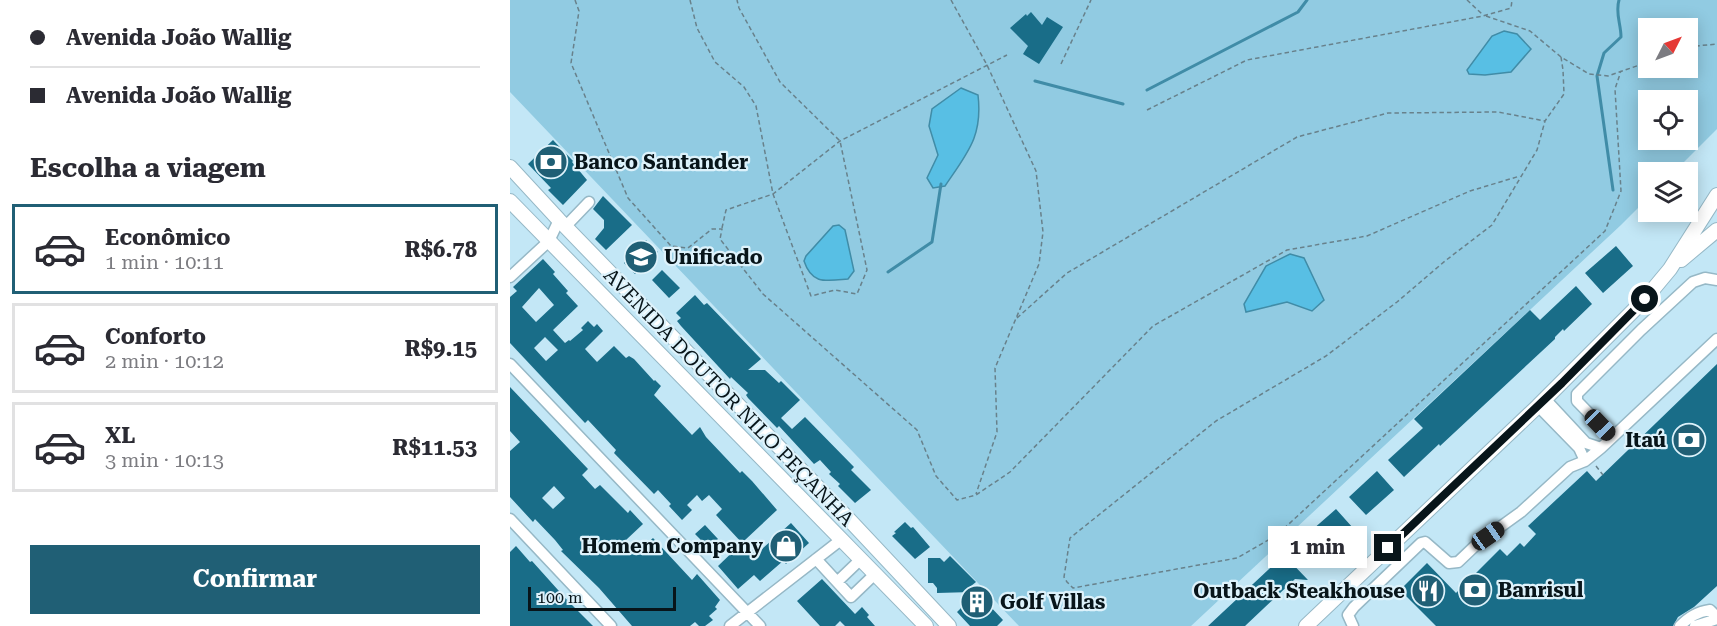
<!DOCTYPE html>
<html lang="pt">
<head>
<meta charset="utf-8">
<style>
	body { margin:0; font-family:"Roboto Serif",serif; background:#f7f7f7; color:#2b2b33; height:100vh; display:flex; flex-direction:column; font-size:22px; white-space:nowrap }
	* { box-sizing:border-box; margin:0 }
	p { font-size:20px; color:#7c7c81 }
	.icon { flex:none; width:33px; height:33px; fill:none; stroke:currentColor; stroke-width:2; stroke-linecap:round; stroke-linejoin:round }
	.map { position:relative; flex:1; overflow:hidden }
	.sheet { display:flex; flex-direction:column; background:#fff; width:510px }
	.sheet>* { flex:none }
	.hud { display:grid; align-content:center; height:132px; padding:0 30px; background:#fff }
	.needle { width:39px; rotate:48deg }
	.controls { position:absolute; left:1128px; top:18px; display:grid; gap:12px }
	.controls a { display:grid; place-items:center; width:60px; height:60px; border-radius:0px; background:#fff; box-shadow:0 3px 15px #0003; font-size:30px }
	.scale { position:absolute; left:18px; bottom:15px; width:148px; box-sizing:border-box; padding-left:6px; border:3px solid #08151a; border-top:0; font-size:16px; line-height:21px; white-space:nowrap; color:#08151a; -webkit-text-stroke:4px #ddf2fb; paint-order:stroke }
	.end { position:absolute; width:27px; height:27px; margin:-14px; border:8px solid #08151a; background:#fff; box-shadow:0 0 0 3px #fff }
	.from { border-radius:50% }
	.bubble { position:absolute; height:42px; border-radius:0px; background:#fff; box-shadow:0 3px 15px #0003; font-size:20px; font-weight:700; line-height:42px; text-align:center }
	.car { position:absolute; width:18px; height:36px; margin:-18px -9px; border-radius:8px; box-shadow:0 0 4px 2px #0007; background:linear-gradient(#222 24%,#8ab4d8 0 40%,#222 0 76%,#8ab4d8 0 86%,#222 0) }
	.hud b { display:flex; align-items:center; gap:21px; height:57px; font-size:22px }
	.hud b+b { border-top:2px solid #e1e1e2 }
	.hud i { width:15px; height:15px; background:#2b2b33 }
	ul { padding:0; list-style:none }
	li { display:flex; align-items:center; gap:18px; height:90px; margin:0 12px 9px; padding:0 18px; border:3px solid #e1e1e2; border-radius:0px }
	li div { flex:1 }
	li b { display:block; font-size:22px }
	li em { font-style:normal; font-weight:700 }
	li.on { border-color:#205f75 }
	li>.icon { width:54px; height:54px; stroke-width:1.5 }
	h2 { padding:0 30px; font-size:27px; line-height:72px }
	.button { display:flex; gap:12px; margin-top:auto; padding:12px 30px }
	.button a { flex:1; height:69px; border-radius:0px; background:#205f75; color:#fff; font-size:24px; font-weight:700; line-height:69px; text-align:center }
	main { display:flex; flex:1; min-height:0 }
	.map>svg:first-child { display:block }
	.green { fill:#91cbe2; fill-rule:evenodd }
	.water { fill:#58bfe4; stroke:#408ca7; stroke-width:1.5 }
	.lines { fill:none; stroke-linecap:round; stroke-linejoin:round }
	.stream { stroke:#408ca7; stroke-width:3 }
	.building { fill:#196d88; fill-rule:evenodd }
	.minor-casing { stroke:#96b8c6; stroke-width:13 }
	.major-casing { stroke:#96b8c6; stroke-width:16 }
	.path { stroke:#68818b; stroke-width:1.5; stroke-dasharray:4.5 3; stroke-linecap:butt }
	.minor { stroke:#fff; stroke-width:10 }
	.major { stroke:#fff; stroke-width:14 }
	.route { stroke:#08151a; stroke-width:8 }
	.labels { text-anchor:middle; stroke-width:4.5; stroke-linejoin:round; paint-order:stroke }
	.poi-label { font-size:20px; font-weight:bold; fill:#08151a; stroke:#ddf2fb; text-anchor:start }
	.street-label { font-size:20px; fill:#08151a; stroke:#ddf2fb }
</style>
</head>
<body>
<main>
<section class="sheet">
<div class="hud">
<b><i class="from"></i>Avenida João Wallig</b>
<b><i></i>Avenida João Wallig</b>
</div>
<h2>Escolha a viagem</h2>
<ul>
<li class="on"><svg class="icon" aria-label="car" viewBox="0 0 24 24"><path d="M5 17H2v-5l4-1 3-4h7l3 4 3 1v5h-3M9 17h6M6 11h13"/><circle cx="7" cy="17" r="2"/><circle cx="17" cy="17" r="2"/></svg><div><b>Econômico</b><p>1 min · 10:11</p></div><em>R$6.78</em></li>
<li><svg class="icon" aria-label="car" viewBox="0 0 24 24"><path d="M5 17H2v-5l4-1 3-4h7l3 4 3 1v5h-3M9 17h6M6 11h13"/><circle cx="7" cy="17" r="2"/><circle cx="17" cy="17" r="2"/></svg><div><b>Conforto</b><p>2 min · 10:12</p></div><em>R$9.15</em></li>
<li><svg class="icon" aria-label="car" viewBox="0 0 24 24"><path d="M5 17H2v-5l4-1 3-4h7l3 4 3 1v5h-3M9 17h6M6 11h13"/><circle cx="7" cy="17" r="2"/><circle cx="17" cy="17" r="2"/></svg><div><b>XL</b><p>3 min · 10:13</p></div><em>R$11.53</em></li>
</ul>
<div class="button"><a>Confirmar</a></div>
</section>
<div class="map">
<svg width="1207" height="626" viewBox="0 0 1207 626">
	<rect width="100%" height="100%" fill="#c3e7f6"/>
	<path class="green" d="M 0,0 L 1207,0 L 1207,129 L 1164,172 L 1138,172 L 1138,198 L 1111,225 L 681,626 L 509,626 L 0,92 ZM 1138,28 L 1178,28 L 1178,68 L 1138,68 ZM 1138,100 L 1178,100 L 1178,140 L 1138,140 Z"/>
	<path class="water" d="M 994,31 L 1007,34 L 1021,49 L 1001,72 L 975,75 L 959,74 L 957,70 L 982,36 Z
		M 451,88 L 468,95 C 473,137 457,153 435,186 L 423,188 L 417,178 L 428,155 L 419,126 L 422,109 Z
		M 329,225 L 335,230 L 344,271 L 338,279 C 316,281 302,285 294,261 L 296,256 L 323,226 Z
		M 780,254 L 794,258 L 814,300 L 802,311 L 777,302 L 736,312 L 734,304 L 756,266 Z"/>
	<g class="lines">
		<path class="stream" d="M 525,81 L 613,104
			M 637,90 L 788,12 L 797,0
			M 1103,190 L 1087,76 L 1094,53 L 1111,37 C 1111,24 1105,13 1109,0
			M 378,272 L 422,242 L 431,184"/>
	</g>
	<path class="building" d="M 521,12 L 532,25 L 537,17 L 553,27 L 529,64 L 513,54 L 518,46 L 500,28 L 516,14 L 517,16 Z
		M 43,140 L 63,161 L 62,162 L 77,180 L 53,205 L 38,190 L 41,188 L 18,164 Z
		M 93,196 L 122,225 L 96,250 L 85,239 L 94,228 L 94,220 L 83,209 Z
		M 136,240 L 148,252 L 125,274 L 114,263 Z
		M 1106,246 L 1123,266 L 1093,293 L 1075,273 Z
		M 33,259 L 45,272 L 43,274 L 58,291 L 56,293 L 68,306 L 43,330 L 55,343 L 59,340 L 60,341 L 73,330 L 71,328 L 78,321 L 84,327 L 87,324 L 93,331 L 75,349 L 87,362 L 104,346 L 116,358 L 119,356 L 124,359 L 144,381 L 145,380 L 151,386 L 144,395 L 182,435 L 190,427 L 196,437 L 230,473 L 232,471 L 242,481 L 267,510 L 235,540 L 246,551 L 249,548 L 251,550 L 281,523 L 299,543 L 276,564 L 273,561 L 250,581 L 244,575 L 228,589 L 208,566 L 232,543 L 206,515 L 212,509 L 199,495 L 192,501 L 187,495 L 177,505 L 182,510 L 172,520 L 159,506 L 161,504 L 148,490 L 144,494 L 104,453 L 106,450 L 78,420 L 75,423 L 0,343 L 0,297 L 7,291 L 3,287 ZM 29,288 L 44,305 L 26,322 L 12,307 ZM 35,337 L 48,350 L 36,361 L 24,348 Z
		M 152,270 L 170,288 L 159,298 L 142,280 Z
		M 1066,286 L 1082,304 L 1054,331 L 1053,329 L 1045,337 L 1045,339 L 930,446 L 929,444 L 894,477 L 878,460 L 913,428 L 904,419 L 1020,310 L 1030,320 Z
		M 185,295 L 194,305 L 197,303 L 251,359 L 238,370 L 255,370 L 269,383 L 271,381 L 290,400 L 271,418 L 282,429 L 295,417 L 344,467 L 341,470 L 361,490 L 345,503 L 328,486 L 330,484 L 319,474 L 321,472 L 310,460 L 304,464 L 269,426 L 267,428 L 238,398 L 236,395 L 238,393 L 221,377 L 220,379 L 171,326 L 167,321 L 171,318 L 166,313 Z
		M 1207,364 L 1207,586 L 1184,607 L 1168,617 L 1163,626 L 926,626 L 890,590 L 917,563 L 946,593 L 990,549 L 997,556 L 1010,543 L 1014,547 L 1026,534 L 1018,526 L 1077,471 L 1086,481 Z
		M 0,387 L 78,469 L 72,475 L 85,489 L 90,485 L 118,513 L 120,510 L 133,524 L 116,540 L 130,550 L 143,538 L 182,580 L 187,574 L 210,600 L 205,607 L 207,609 L 199,616 L 203,620 L 195,626 L 189,626 L 185,622 L 180,626 L 122,626 L 89,588 L 51,551 L 53,550 L 45,540 L 25,519 L 23,522 L 0,497 L 0,451 L 10,442 L 0,431 ZM 44,486 L 55,498 L 43,509 L 32,498 Z
		M 867,471 L 884,490 L 856,515 L 839,497 Z
		M 826,509 L 843,528 L 804,563 L 786,544 Z
		M 395,522 L 401,528 L 403,527 L 420,547 L 405,559 L 382,536 L 386,533 L 384,532 Z
		M 195,525 L 208,539 L 199,548 L 185,534 Z
		M 6,546 L 20,562 L 22,561 L 57,600 L 83,626 L 0,626 L 0,552 Z
		M 774,555 L 798,580 L 785,579 L 735,626 L 698,626 Z
		M 440,556 L 466,582 L 461,586 L 493,620 L 487,626 L 460,626 L 447,612 L 456,603 L 453,601 L 462,592 L 427,593 L 427,588 L 423,583 L 418,583 L 418,558 L 430,558 L 434,562 Z
		M 312,579 L 345,614 L 352,607 L 359,615 L 357,617 L 365,626 L 335,626 L 330,621 L 325,626 L 310,626 L 287,601 Z"/>
	<g class="lines">
		<defs>
			<path id="minor" d="M 55,227 L 79,202
				M 0,277 L 39,241 L 49,220
				M 0,364 L 250,626
				M 1035,399 L 1076,443 L 1091,448
				M 1028,406 L 1069,448 L 1075,461
				M 1102,437 L 1067,401 L 1067,394 L 1131,330 L 1183,282 L 1195,278 L 1207,280
				M 0,519 L 101,626
				M 306,559 L 341,597 L 365,574
				M 327,582 L 351,559
				M 220,626 L 332,539
				M 843,626 L 838,615 L 844,607 L 911,543 L 915,542 L 939,563 L 948,562 L 968,543 L 1011,512 L 1060,467 L 1075,461 L 1091,448 L 1207,339
				M 1170,626 C 1179,617 1187,612 1200,610 L 1207,617
				M 1185,626 L 1207,619"/>
			<path id="major" d="M 0,167 L 49,220 L 331,511 L 439,626
				M 0,201 L 416,626
				M 1171,260 L 1207,230
				M 796,626 L 1028,406 L 1135,299 L 1160,269 L 1207,195"/>
		</defs>
		<use href="#minor" class="minor-casing"/>
		<use href="#major" class="major-casing"/>
		<path class="path" d="M 65,0 L 69,11 L 61,63 L 118,198 L 161,246 L 178,248 L 202,229 L 212,229 L 210,239 L 253,294 L 407,430 L 426,476 L 447,500 L 466,495 L 500,472 L 643,326 L 777,250 L 857,236 L 960,191 L 1010,176
			M 180,0 L 187,28 L 205,62 L 234,87 L 246,106 L 263,194 L 301,296 L 325,290 L 347,294 L 357,270 L 330,141 L 270,82 L 229,8 L 227,0
			M 441,0 L 477,65 L 526,171 L 533,232 L 529,264 L 485,368 L 487,432 L 466,494
			M 957,0 L 972,14
			M 976,16 L 1020,31 L 1051,57 L 1079,74 L 1098,76 L 1138,62
			M 1178,48 L 1186,46 L 1207,44
			M 1051,57 L 1053,70 L 1054,94 L 1035,121 L 1027,150 L 982,225 L 935,261 L 887,302 L 816,356 L 706,421 L 560,538 L 554,577 L 557,582 L 563,588 L 727,558 L 767,535 L 1095,231 L 1111,191 L 1105,89 L 1111,71
			M 551,64 L 581,0
			M 637,110 L 737,60 L 973,16 L 1001,8 L 1002,0
			M 212,228 L 216,210 L 263,194 L 330,141 L 497,55
			M 507,318 L 557,273 L 787,137 L 878,113 L 988,112 L 1035,121
			M 1086,466 L 1093,475"/>
		<use href="#minor" class="minor"/>
		<use href="#major" class="major"/>
	</g>
	<g class="lines">
		<path class="route" d="M 878,548 L 1052,383 L 1135,299"/>
	</g>
	<defs>
		<symbol id="bank-disc" viewBox="-11 -11 22 22"><circle r="9.5" fill="#205f75" stroke="#ddf2fb"/><path d="M-6-4H6V4H-6ZM0-2.3a2.3 2.3 0 1 0 0 4.6a2.3 2.3 0 1 0 0-4.6Z" fill="#fff"/></symbol>
		<symbol id="school-disc" viewBox="-11 -11 22 22"><circle r="9.5" fill="#205f75" stroke="#ddf2fb"/><path d="M0-5L7-2L0 1L-7-2ZM-4 1L0 2.5L4 1V4Q0 6-4 4Z" fill="#fff"/></symbol>
		<symbol id="shop-disc" viewBox="-11 -11 22 22"><circle r="9.5" fill="#205f75" stroke="#ddf2fb"/><path d="M-5-2.5h2.3a2.7 3.5 0 0 1 5.4 0H5L5.5 6h-11ZM-1.5-2.5h3a1.5 2.3 0 0 0-3 0Z" fill="#fff"/></symbol>
		<symbol id="restaurant-disc" viewBox="-11 -11 22 22"><circle r="9.5" fill="#205f75" stroke="#ddf2fb"/><path d="M-5-6h1v4h1v-4h1v4h1v-4h1v5L-1.5 .5V6h-2V.5L-5-1ZM5-6V6H3V1.5H1.5Q1.5-4 5-6Z" fill="#fff"/></symbol>
		<symbol id="building-disc" viewBox="-11 -11 22 22"><circle r="9.5" fill="#205f75" stroke="#ddf2fb"/><path d="M-4-6H4V6H1V3H-1V6H-4ZM-2.5-4.3h1.7v1.8h-1.7ZM.8-4.3h1.7v1.8H.8ZM-2.5-1h1.7V.8h-1.7ZM.8-1h1.7V.8H.8Z" fill="#fff"/></symbol>
	</defs>
	<g fill-rule="evenodd">
		<use href="#bank-disc" x="22" y="143" width="38" height="38"/>
		<use href="#school-disc" x="112" y="238" width="38" height="38"/>
		<use href="#bank-disc" x="1160" y="421" width="38" height="38"/>
		<use href="#shop-disc" x="257" y="527" width="38" height="38"/>
		<use href="#bank-disc" x="946" y="571" width="38" height="38"/>
		<use href="#restaurant-disc" x="899" y="572" width="38" height="38"/>
		<use href="#building-disc" x="448" y="583" width="38" height="38"/>
	</g>
	<g class="labels">
		<g class="poi-label">
			<text x="64" y="169">Banco Santander</text>
			<text x="154" y="264">Unificado</text>
			<text x="1156" y="447" text-anchor="end">Itaú</text>
			<text x="253" y="553" text-anchor="end">Homem Company</text>
			<text x="988" y="597">Banrisul</text>
			<text x="895" y="598" text-anchor="end">Outback Steakhouse</text>
			<text x="490" y="609">Golf Villas</text>
		</g>
		<g class="street-label">
			<text transform="translate(219 397) rotate(46)" y="7">AVENIDA DOUTOR NILO PEÇANHA</text>
		</g>
	</g>
</svg>
<div class="controls">
<a><svg class="needle" viewBox="-14 -14 28 28"><path d="M0-13l5 13h-10z" fill="#e53935"/><path d="M0 13l5-13h-10z" fill="#7c7c81"/></svg></a>
<a><svg class="icon" aria-label="locate" viewBox="0 0 24 24"><circle cx="12" cy="12" r="6"/><path d="M12 2v4M12 18v4M2 12h4M18 12h4"/></svg></a>
<a><svg class="icon" aria-label="layers" viewBox="0 0 24 24"><path d="M12 4l9 5-9 5-9-5zM3 14l9 5 9-5"/></svg></a>
</div>
<div class="scale">100 m</div>
<i class="end from" style="left:1135px;top:299px"></i>
<i class="end" style="left:878px;top:548px"></i>
<div class="bubble" style="left:758px;top:526px;width:99px">1 min</div>
<i class="car" style="left:1090px;top:425px;rotate:136deg"></i>
<i class="car" style="left:978px;top:536px;rotate:55deg"></i>
</div>
</main>
</body>
</html>
